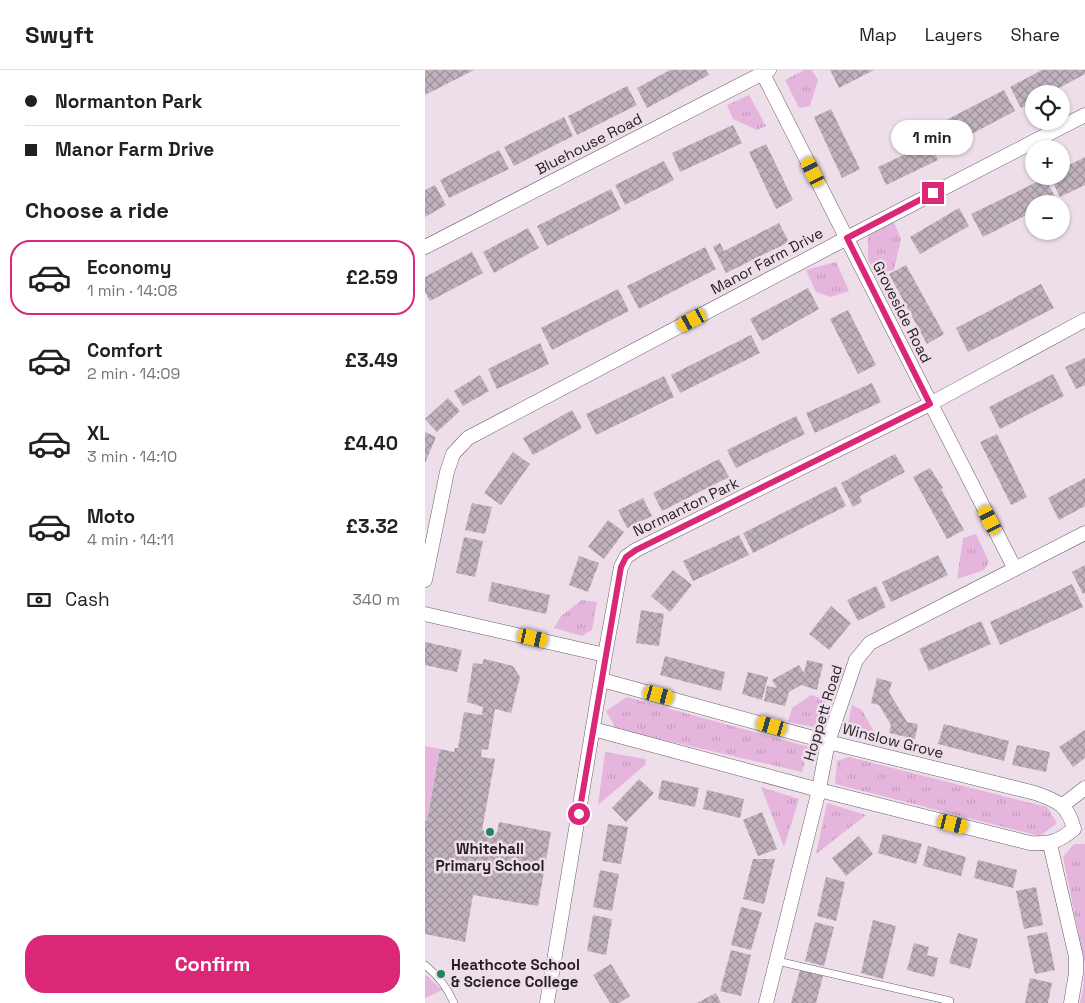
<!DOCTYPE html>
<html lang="en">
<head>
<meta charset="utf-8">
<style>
	body { margin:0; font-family:"Space Grotesk",sans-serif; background:#f6f6f6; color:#202124; height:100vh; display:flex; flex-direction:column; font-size:19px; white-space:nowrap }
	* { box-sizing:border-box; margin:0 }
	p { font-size:16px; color:#757577 }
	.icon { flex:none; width:28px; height:28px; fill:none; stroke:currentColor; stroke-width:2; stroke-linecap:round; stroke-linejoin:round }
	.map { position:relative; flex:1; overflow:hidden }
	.drawer { display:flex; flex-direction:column; background:#fff; width:425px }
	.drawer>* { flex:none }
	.banner { display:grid; align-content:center; height:110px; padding:0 25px; background:#fff }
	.fabs { position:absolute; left:600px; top:15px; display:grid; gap:10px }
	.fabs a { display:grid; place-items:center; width:45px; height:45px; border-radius:50%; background:#fff; box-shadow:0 1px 4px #0004; font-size:25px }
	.end { position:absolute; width:22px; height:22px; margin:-11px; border:6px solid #db2777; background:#fff; box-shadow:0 0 0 2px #fff }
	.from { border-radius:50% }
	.bubble { position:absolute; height:35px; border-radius:18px; background:#fff; box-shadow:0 1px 4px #0004; font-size:16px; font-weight:700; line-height:35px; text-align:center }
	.car { position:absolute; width:15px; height:30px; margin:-15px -8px; border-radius:6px; box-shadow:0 0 4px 1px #0007; background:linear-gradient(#f5c518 24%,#345 0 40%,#f5c518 0 76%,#345 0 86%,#f5c518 0) }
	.banner b { display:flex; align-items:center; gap:18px; height:48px; font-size:19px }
	.banner b+b { border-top:1px solid #e0e0e0 }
	.banner i { width:12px; height:12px; background:#202124 }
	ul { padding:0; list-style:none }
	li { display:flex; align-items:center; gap:15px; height:75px; margin:0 10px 8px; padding:0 15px; border:2px solid transparent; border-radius:20px }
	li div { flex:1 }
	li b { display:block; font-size:19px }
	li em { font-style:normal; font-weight:700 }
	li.selected { border-color:#db2777 }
	li>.icon { width:45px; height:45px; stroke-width:1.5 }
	h2 { padding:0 25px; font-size:22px; line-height:60px }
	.pay { display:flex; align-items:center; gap:12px; height:55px; padding:0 25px; font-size:19px }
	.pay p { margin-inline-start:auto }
	.action { display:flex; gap:10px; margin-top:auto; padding:10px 25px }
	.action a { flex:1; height:58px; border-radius:20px; background:#db2777; color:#fff; font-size:20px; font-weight:700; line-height:58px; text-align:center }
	header { display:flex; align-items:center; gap:30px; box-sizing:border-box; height:70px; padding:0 25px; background:#fff; border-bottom:1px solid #e0e0e0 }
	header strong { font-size:24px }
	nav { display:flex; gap:28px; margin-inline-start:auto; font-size:18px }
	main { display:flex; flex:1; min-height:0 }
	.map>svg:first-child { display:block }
	.grass { fill:url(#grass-tufts) }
	.pitch { fill:#e6b5de }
	.building { fill:url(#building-cross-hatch) }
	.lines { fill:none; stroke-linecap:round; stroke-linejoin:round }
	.service-casing { stroke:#6a5e68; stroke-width:8 }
	.minor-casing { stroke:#6a5e68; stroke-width:15 }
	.service { stroke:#fff; stroke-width:7 }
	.minor { stroke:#fff; stroke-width:14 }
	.route { stroke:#db2777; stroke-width:6 }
	.poi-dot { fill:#23855e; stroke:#eddeea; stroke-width:2 }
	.labels { text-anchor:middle; stroke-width:5; stroke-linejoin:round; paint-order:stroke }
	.street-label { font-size:15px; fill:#231e22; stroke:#eddeea }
	.poi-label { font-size:15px; font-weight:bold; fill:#231e22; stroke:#eddeea }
</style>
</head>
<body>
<header>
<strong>Swyft</strong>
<nav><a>Map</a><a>Layers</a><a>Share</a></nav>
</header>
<main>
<section class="drawer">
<div class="banner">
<b><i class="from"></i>Normanton Park</b>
<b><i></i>Manor Farm Drive</b>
</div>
<h2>Choose a ride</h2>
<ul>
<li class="selected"><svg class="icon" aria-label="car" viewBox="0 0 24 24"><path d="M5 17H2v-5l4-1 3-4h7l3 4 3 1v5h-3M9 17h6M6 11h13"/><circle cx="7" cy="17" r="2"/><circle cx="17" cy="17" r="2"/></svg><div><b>Economy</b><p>1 min · 14:08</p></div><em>£2.59</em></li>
<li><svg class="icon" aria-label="car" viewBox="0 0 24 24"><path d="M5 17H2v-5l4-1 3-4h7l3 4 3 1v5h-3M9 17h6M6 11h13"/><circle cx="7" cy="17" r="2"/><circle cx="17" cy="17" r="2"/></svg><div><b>Comfort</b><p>2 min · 14:09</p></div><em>£3.49</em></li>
<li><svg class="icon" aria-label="car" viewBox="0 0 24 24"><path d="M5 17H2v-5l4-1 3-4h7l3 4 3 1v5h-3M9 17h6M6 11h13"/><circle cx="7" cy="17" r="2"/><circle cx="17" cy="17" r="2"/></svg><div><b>XL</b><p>3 min · 14:10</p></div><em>£4.40</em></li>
<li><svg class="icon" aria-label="car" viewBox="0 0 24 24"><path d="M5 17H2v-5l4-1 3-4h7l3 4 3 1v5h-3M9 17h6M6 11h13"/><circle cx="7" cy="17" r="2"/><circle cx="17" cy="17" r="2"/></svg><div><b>Moto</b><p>4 min · 14:11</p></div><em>£3.32</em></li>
</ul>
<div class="pay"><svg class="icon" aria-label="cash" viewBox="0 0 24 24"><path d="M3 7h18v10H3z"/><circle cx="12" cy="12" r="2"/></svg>Cash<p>340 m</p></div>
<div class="action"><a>Confirm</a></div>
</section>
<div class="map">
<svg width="660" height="933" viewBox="0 0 660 933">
	<defs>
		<pattern id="grass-tufts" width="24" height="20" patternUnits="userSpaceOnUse" patternTransform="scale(1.25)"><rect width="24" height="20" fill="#e6b5de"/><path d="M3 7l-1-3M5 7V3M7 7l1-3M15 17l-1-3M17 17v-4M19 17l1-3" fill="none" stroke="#c59bbe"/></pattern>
		<pattern id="building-cross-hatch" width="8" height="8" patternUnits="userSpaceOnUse" patternTransform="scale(1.25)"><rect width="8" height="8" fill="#c0b3be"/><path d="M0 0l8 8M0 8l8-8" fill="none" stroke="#9c919a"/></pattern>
	</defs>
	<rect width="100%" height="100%" fill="#eddeea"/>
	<path class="grass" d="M 379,0 L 387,0 L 393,10 L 385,36 L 374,38 L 360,10 Z
		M 324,25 L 341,56 L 332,60 L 308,49 L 302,35 Z
		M 468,150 L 476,169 L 469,200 L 452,203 L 443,190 L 443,164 Z
		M 411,192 L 424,221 L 406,227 L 391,222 L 381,200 Z
		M 551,464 L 564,492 L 559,500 L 532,509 L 538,468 Z
		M 157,530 L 172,532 L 167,560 L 157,566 L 129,558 L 136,546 Z
		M 386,625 L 401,630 L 397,651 L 389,657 L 363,652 L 367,638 Z
		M 202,627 L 384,677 L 377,702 L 191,659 L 181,641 Z
		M 427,635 L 437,640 L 452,667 L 445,671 L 424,666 L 422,658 Z
		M 180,682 L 221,689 L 220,695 L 173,735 Z
		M 424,687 L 622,737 L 632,753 L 615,766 L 410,714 L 412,691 Z
		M 336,717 L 374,729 L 359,777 Z
		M 402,733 L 441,745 L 391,784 Z
		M 649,774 L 660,774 L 660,933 L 655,933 L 658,919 L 660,895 L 638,787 Z
		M 0,905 L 2,906 L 17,920 L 0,928 Z"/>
	<path class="pitch" d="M 0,676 L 15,679 L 2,751 L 0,751 Z"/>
	<path class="building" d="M 2,0 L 49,0 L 0,25 L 0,1 Z
		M 245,0 L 281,0 L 284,5 L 222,38 L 212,18 Z
		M 405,0 L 449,0 L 414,18 Z
		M 617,0 L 660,0 L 660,4 L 623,24 L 609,24 L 609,31 L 596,38 L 585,17 Z
		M 202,16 L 212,35 L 152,65 L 143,46 Z
		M 579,20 L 590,41 L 518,79 L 506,58 Z
		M 406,39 L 435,99 L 417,108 L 389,47 Z
		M 139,47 L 148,66 L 89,96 L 79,77 Z
		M 308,55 L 317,73 L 255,102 L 247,83 Z
		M 504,73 L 513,90 L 461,115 L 453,97 Z
		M 341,74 L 368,130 L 351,139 L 324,82 Z
		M 74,80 L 84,99 L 24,128 L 15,110 Z
		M 660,87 L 660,115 L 635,127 L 625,106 L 636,106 L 636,99 Z
		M 239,91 L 249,110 L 200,135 L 190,115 Z
		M 620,108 L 632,130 L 624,134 L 609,134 L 609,141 L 558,167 L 546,144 Z
		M 10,115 L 21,135 L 0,147 L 0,120 Z
		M 186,119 L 196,139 L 122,176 L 112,156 Z
		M 534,138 L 544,156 L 495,184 L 485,167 Z
		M 354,153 L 364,172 L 301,203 L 288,177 L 295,173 L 299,181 Z
		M 103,158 L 114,178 L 69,203 L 58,182 Z
		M 280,177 L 291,199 L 214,239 L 202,216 Z
		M 47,182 L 58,203 L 5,231 L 0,222 L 0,207 Z
		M 481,195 L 519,264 L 502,274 L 464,204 Z
		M 616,214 L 629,238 L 543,282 L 531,258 Z
		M 383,218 L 394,239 L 337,271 L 325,249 Z
		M 193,219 L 204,241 L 127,280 L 116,258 Z
		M 423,240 L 451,295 L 433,304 L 405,249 Z
		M 326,265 L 335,283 L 255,323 L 246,305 Z
		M 115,273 L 124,294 L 72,319 L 63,299 Z
		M 660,288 L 660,315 L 651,319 L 640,297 Z
		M 628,304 L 639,326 L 575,359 L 564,337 Z
		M 55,305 L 64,321 L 38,336 L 29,321 Z
		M 239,306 L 249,327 L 171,365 L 161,344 Z
		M 447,313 L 456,332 L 390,363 L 381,343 Z
		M 23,328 L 35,341 L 12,362 L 0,349 Z
		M 147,340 L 157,358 L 108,385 L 98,368 Z
		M 371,346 L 380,364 L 311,398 L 302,380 Z
		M 0,362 L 11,367 L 0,393 Z
		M 572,364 L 602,427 L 586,435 L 555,372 Z
		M 88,382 L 105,394 L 76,435 L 59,423 Z
		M 470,384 L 480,402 L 435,426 L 437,432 L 428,437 L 416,413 Z
		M 294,389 L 304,407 L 237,441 L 228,423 Z
		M 505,398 L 518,418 L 516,419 L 539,460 L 522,469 L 488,407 Z
		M 660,408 L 660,436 L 634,450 L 623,428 Z
		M 411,416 L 421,436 L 328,483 L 318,463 Z
		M 218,428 L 227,446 L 202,458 L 193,440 Z
		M 47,433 L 67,437 L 60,464 L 40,460 Z
		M 183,450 L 199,462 L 179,489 L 163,477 Z
		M 314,465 L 324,485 L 268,511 L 258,491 Z
		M 39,467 L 58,471 L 50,507 L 31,503 Z
		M 513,485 L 523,505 L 466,532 L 457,512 Z
		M 154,486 L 174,493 L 163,522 L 144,515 Z
		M 660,495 L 660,523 L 658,524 L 647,502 Z
		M 248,500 L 267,515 L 245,542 L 226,526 Z
		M 67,512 L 125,525 L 121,544 L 63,531 Z
		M 647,514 L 658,537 L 575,575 L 565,552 Z
		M 451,516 L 461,537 L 433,551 L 422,530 Z
		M 406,536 L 426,553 L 404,580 L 384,564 Z
		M 216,540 L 239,544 L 234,576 L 211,573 Z
		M 556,551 L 566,574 L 504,601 L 494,579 Z
		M 0,572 L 37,580 L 32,602 L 0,595 Z
		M 240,586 L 300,602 L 296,621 L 235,605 Z
		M 59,589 L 88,596 L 95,607 L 86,643 L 70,639 L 63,680 L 57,679 L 56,687 L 70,689 L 57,760 L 72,763 L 74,752 L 126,762 L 113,836 L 48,825 L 40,872 L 0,864 L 0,751 L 2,751 L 15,679 L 29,682 L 30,678 L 33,678 L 39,642 L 57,645 L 58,637 L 42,632 L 48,593 L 57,594 Z
		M 382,590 L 398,594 L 392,620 L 376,615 L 364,622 L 360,636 L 339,631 L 342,616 L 352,618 L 347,610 L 374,595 L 379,603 Z
		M 323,602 L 343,607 L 337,630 L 317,624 Z
		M 452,608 L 467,612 L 464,622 L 482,652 L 493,654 L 490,669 L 464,663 L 466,655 L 454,635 L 446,633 Z
		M 519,654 L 584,671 L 579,691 L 513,674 Z
		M 660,660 L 660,688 L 648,697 L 634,677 Z
		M 592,675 L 625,682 L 621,702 L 587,695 Z
		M 214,709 L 229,723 L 201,752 L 187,738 Z
		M 237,710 L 274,718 L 270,737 L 233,729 Z
		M 282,720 L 319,729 L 315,748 L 278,739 Z
		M 337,742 L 352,779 L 333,786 L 318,750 Z
		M 183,754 L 203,757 L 196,794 L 177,791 Z
		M 458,764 L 497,774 L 491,794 L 453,783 Z
		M 434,766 L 448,784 L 421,806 L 407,788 Z
		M 503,776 L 541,787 L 536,806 L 498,796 Z
		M 328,789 L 350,789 L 339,834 L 318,829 Z
		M 553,790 L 592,800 L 588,818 L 549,808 Z
		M 175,800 L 194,804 L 187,841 L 168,837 Z
		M 401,807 L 420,812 L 411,851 L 392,846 Z
		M 611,817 L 618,855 L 599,859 L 591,821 Z
		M 316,837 L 337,842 L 326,880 L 306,875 Z
		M 168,845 L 187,849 L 181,885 L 162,881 Z
		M 448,850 L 471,856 L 458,909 L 436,903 Z
		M 390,852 L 409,857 L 399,896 L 380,891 Z
		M 622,862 L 630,900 L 610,904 L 602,866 Z
		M 533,863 L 553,869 L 545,899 L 524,893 Z
		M 489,873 L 504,877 L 502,885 L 513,888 L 509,907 L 482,900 Z
		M 306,880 L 326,885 L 316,926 L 295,921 Z
		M 186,894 L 205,926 L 194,933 L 185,933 L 168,905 Z
		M 375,900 L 398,906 L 391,933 L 366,933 Z
		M 605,908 L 627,913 L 623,933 L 600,933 Z
		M 291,923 L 296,933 L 272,933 Z"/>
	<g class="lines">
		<defs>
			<path id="service" d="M 352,891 L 525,931
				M 0,895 C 14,906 22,917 29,933"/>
			<path id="minor" d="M 336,0 L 590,499
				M 0,177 L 344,0
				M 0,510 L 22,402 L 28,384 L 43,368 L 422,168 L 660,45
				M 0,544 L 180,585
				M 177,610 L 403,672 L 610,723 C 633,731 643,735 649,759
				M 168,659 L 394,720 L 605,773 C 626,774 633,772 649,759
				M 638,735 L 660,718
				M 625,774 L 651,887 L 651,903 L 646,933
				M 122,933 L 180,585 L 196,497 L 201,487 L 211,480 L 505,334 L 660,250
				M 341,933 L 393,724 L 403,672 L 431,590 L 445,573 L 660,463"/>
		</defs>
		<use href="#service" class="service-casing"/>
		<use href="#minor" class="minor-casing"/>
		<use href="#service" class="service"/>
		<use href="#minor" class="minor"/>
	</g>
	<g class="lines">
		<path class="route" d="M 154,744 L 196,497 L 201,487 L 211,480 L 505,334 L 422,168 L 508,123"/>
	</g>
	<g class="poi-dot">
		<circle cx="65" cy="762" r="5"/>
		<circle cx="16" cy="904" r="5"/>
	</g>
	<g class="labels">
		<g class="street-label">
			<text transform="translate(164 74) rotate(-27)" y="5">Bluehouse Road</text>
			<text transform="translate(342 191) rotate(-28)" y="5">Manor Farm Drive</text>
			<text transform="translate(477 242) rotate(63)" y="5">Groveside Road</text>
			<text transform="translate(261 437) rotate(-26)" y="5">Normanton Park</text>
			<text transform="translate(398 643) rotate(-73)" y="5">Hoppett Road</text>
			<text transform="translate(468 671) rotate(14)" y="5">Winslow Grove</text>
		</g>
		<g class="poi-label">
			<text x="65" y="784">Whitehall<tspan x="65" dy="17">Primary School</tspan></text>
			<text x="26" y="900" text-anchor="start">Heathcote School<tspan x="26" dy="17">&amp; Science College</tspan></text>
		</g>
	</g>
</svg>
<div class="fabs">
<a><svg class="icon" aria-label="locate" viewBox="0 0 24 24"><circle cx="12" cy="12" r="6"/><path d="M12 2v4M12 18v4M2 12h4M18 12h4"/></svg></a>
<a>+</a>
<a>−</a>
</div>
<i class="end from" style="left:154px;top:744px"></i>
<i class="end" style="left:508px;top:123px"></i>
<div class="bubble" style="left:466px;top:50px;width:82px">1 min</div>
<i class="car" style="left:388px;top:102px;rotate:333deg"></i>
<i class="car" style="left:267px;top:250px;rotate:242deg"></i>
<i class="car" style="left:565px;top:450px;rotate:333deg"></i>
<i class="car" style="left:108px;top:568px;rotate:103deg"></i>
<i class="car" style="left:234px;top:625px;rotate:105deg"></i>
<i class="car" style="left:347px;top:656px;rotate:286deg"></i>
<i class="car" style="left:528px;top:754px;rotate:104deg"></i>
</div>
</main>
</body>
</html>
